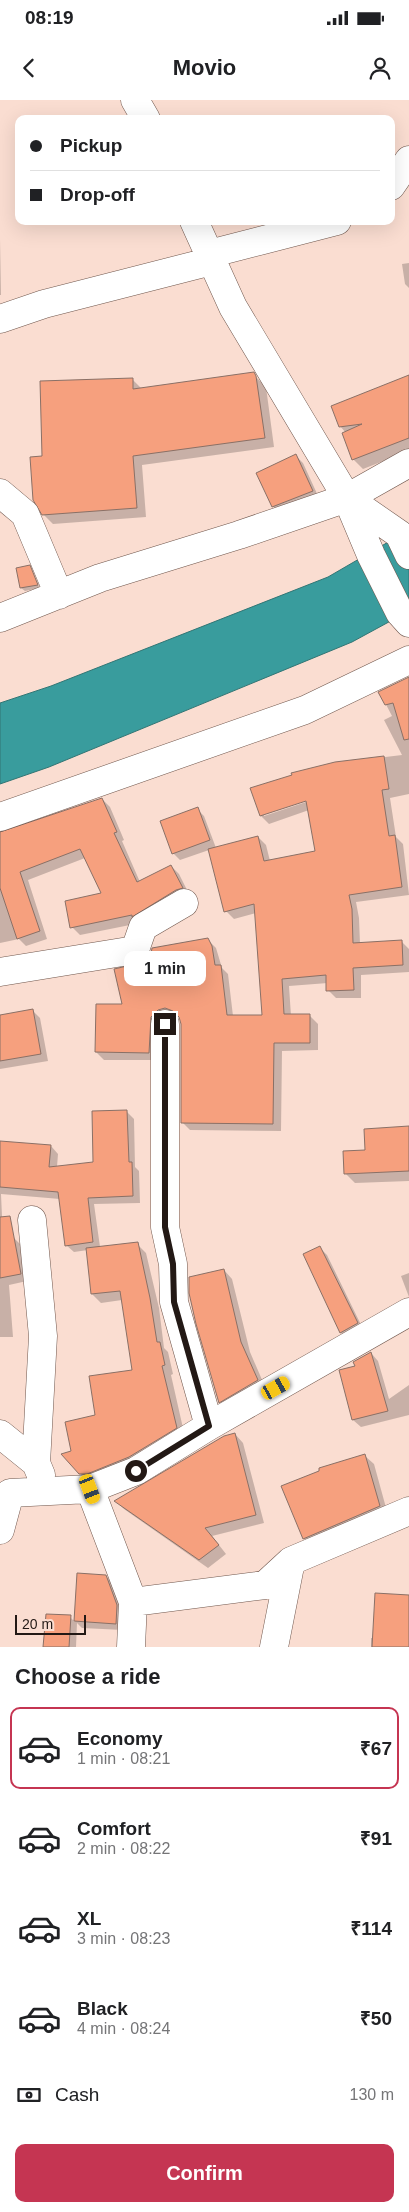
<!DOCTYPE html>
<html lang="en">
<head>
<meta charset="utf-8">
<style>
	body { margin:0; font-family:Helvetica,sans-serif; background:#f6f6f6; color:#202124; height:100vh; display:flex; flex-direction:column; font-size:19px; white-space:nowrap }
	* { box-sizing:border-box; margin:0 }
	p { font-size:16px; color:#757577 }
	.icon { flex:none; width:28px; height:28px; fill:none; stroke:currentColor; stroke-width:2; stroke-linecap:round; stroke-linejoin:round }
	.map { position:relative; height:1547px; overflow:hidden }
	.panel { display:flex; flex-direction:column; background:#fff; flex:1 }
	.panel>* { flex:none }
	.banner { position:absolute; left:15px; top:15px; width:380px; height:110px; border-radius:10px; box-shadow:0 5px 20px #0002; display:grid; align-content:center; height:110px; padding:0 15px; background:#fff }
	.scale { position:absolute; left:15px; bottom:12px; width:71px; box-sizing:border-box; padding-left:5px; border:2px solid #231915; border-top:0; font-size:14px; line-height:18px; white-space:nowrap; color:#231915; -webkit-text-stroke:4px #faddd1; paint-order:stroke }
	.end { position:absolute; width:22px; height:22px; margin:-11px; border:6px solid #231915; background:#fff; box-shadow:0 0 0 2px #fff }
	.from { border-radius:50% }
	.bubble { position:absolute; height:35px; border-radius:10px; background:#fff; box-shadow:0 5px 20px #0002; font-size:16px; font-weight:700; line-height:35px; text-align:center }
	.car { position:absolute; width:15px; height:30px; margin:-15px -8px; border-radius:6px; box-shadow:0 0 4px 1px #0007; background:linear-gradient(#f5c518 24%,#345 0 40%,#f5c518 0 76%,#345 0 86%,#f5c518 0) }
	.banner b { display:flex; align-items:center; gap:18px; height:48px; font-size:19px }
	.banner b+b { border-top:1px solid #e0e0e0 }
	.banner i { width:12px; height:12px; background:#202124 }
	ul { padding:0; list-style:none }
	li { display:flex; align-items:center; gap:15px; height:82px; margin:0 10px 8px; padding:0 5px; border:2px solid transparent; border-radius:10px }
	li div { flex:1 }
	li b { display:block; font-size:19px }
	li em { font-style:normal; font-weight:700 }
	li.active { border-color:#c53552 }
	li>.icon { width:45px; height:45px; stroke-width:1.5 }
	h2 { padding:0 15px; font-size:22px; line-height:60px }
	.pay { display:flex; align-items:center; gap:12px; height:55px; padding:0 15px; font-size:19px }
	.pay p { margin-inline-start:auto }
	.cta { display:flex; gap:10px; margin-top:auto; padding:10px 15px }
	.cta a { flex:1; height:58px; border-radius:10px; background:#c53552; color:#fff; font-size:20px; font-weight:700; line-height:58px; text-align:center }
	.status { display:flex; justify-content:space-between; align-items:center; height:35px; padding:0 25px; background:#fff; direction:ltr }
	.status svg { height:14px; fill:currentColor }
	header { display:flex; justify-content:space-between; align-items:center; height:65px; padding:0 15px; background:#fff; font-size:22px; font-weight:700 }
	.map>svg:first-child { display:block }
	.water { fill:#399c9d; stroke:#327574 }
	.shadow { fill:#0003; fill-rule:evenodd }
	.building { fill:#f6a07e; stroke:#8a7066 }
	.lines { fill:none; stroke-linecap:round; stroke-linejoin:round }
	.minor-casing { stroke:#70574d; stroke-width:29 }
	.minor { stroke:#fff; stroke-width:28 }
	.route { stroke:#231915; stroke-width:6 }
</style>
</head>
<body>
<div class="status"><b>08:19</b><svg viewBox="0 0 49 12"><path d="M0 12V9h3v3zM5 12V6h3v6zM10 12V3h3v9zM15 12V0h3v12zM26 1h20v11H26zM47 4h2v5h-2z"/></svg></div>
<header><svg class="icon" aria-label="back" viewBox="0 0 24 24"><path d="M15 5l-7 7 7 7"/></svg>Movio<svg class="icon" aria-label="person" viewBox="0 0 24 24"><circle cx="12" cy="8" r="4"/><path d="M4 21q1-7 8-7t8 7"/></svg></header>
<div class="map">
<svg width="409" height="1547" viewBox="0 0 409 1547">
	<rect width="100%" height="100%" fill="#faddd1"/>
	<path class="water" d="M 409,430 L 409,511 L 352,542 L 49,667 L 0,684 L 0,603 L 51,586 L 328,477 Z"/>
	<path class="shadow" d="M 0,139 L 1,195 L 0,195 Z
		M 409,163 L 409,188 L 405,184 L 402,164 Z
		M 253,274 L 266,287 L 274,347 L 142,365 L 146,417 L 53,424 L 43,414 L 44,357 L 133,280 L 142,289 Z
		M 409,280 L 409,351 L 363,369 L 353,359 L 346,333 L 340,326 Z
		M 296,356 L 303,363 L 319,398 L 280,414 L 273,406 Z
		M 29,467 L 40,488 L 25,491 L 21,488 L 18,469 Z
		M 409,578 L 409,694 L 390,698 L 396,737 L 403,744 L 409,795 L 356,802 L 359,818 L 360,844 L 402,842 L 409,849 L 409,872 L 361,875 L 361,898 L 336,898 L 328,890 L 328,883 L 289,886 L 291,916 L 310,916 L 318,924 L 318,950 L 282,951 L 281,1031 L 190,1030 L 182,1022 L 182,924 L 180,917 L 173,916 L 157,960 L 104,960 L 96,952 L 124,906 L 145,863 L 208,840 L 216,848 L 222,868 L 228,874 L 233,916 L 264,917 L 256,813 L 234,819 L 226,811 L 209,750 L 180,760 L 173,753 L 197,709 L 204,716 L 216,748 L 258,737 L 266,745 L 270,761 L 317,752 L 309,710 L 269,724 L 261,716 L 336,663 L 402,655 L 384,620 L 392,616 L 380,593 ZM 311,698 L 312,700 L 264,716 L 264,714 Z
		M 102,699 L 110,707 L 124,740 L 122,741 L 140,782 L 171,766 L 179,774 L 190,796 L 140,823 L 80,835 L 72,827 L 102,794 L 85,758 L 28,780 L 47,839 L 26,846 L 19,839 L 0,843 L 0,732 Z
		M 33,911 L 40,918 L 48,961 L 0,969 L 0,916 Z
		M 126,1011 L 134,1019 L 135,1067 L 139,1071 L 140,1103 L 94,1104 L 100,1147 L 137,1144 L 146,1153 L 159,1208 L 164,1248 L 168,1252 L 173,1274 L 171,1275 L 185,1337 L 89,1382 L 80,1373 L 73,1352 L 96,1316 L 133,1272 L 122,1200 L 101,1203 L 92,1194 L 88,1150 L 74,1152 L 66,1145 L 60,1099 L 1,1094 L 3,1139 L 13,1137 L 20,1144 L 27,1181 L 9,1185 L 13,1237 L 0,1237 L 0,1042 L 51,1046 L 58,1054 L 57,1067 L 95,1063 Z
		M 409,1028 L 409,1081 L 355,1083 L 345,1073 L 366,1051 Z
		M 320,1148 L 327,1155 L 364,1231 L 348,1240 L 341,1233 L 305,1155 Z
		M 224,1170 L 232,1179 L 250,1252 L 266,1289 L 228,1310 L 220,1302 Z
		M 409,1173 L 409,1197 L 401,1176 Z
		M 371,1253 L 378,1261 L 389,1299 L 409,1285 L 409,1315 L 361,1327 L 353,1320 L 357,1267 Z
		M 235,1334 L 243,1343 L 264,1423 L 212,1436 L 226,1454 L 208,1468 L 124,1409 L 116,1401 Z
		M 365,1356 L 374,1364 L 388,1415 L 313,1447 L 304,1438 Z
		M 78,1475 L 106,1476 L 113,1484 L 124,1512 L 123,1530 L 82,1528 L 77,1523 L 76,1547 L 44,1547 L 70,1517 L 75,1522 Z
		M 409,1497 L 409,1547 L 371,1547 L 371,1538 L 374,1538 Z"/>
	<path class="building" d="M 254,272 L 256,276 L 265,338 L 133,356 L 137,408 L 42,415 L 33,400 L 30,357 L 42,356 L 40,281 L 133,278 L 133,289 Z
		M 409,275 L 409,338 L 352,360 L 342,333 L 362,324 L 339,327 L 331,306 Z
		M 296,354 L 313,391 L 272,407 L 256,373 Z
		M 30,465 L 38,485 L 20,488 L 16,468 Z
		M 409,577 L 409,639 L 404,640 L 393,603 L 385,605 L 378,592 Z
		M 384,656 L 389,689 L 382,690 L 389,736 L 395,735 L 402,787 L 349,795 L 352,809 L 353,843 L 402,840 L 403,865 L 353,868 L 354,890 L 326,891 L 326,875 L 282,879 L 284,914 L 310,914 L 310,943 L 274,943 L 273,1024 L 181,1023 L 181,924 L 179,917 L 173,911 L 165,908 L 158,910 L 151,917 L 149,953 L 95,952 L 96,904 L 122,904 L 114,869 L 145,862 L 151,854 L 152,848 L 208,838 L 212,846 L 215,865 L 221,865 L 227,915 L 262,915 L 254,804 L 224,812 L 208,749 L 258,736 L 264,761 L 315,751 L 306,701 L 260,716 L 250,688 L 292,675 L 291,673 L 335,662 Z
		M 102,698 L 117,732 L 114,733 L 137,782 L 171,765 L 183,788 L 176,790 L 132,817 L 132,815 L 70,828 L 65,801 L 101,793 L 80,749 L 20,772 L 40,831 L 17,839 L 0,788 L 0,732 Z
		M 198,707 L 210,740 L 172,754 L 160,721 Z
		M 33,909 L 41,954 L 0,961 L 0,915 Z
		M 127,1010 L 129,1062 L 132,1062 L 133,1096 L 88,1098 L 93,1142 L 65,1146 L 58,1092 L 0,1087 L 0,1041 L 51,1045 L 49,1067 L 93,1062 L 92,1011 Z
		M 409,1026 L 409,1071 L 344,1074 L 343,1051 L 365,1050 L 364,1029 Z
		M 10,1116 L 21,1174 L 0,1178 L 0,1117 Z
		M 138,1142 L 150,1198 L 157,1242 L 160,1242 L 165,1265 L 162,1266 L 177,1328 L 129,1357 L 87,1374 L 79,1374 L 61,1354 L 71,1351 L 65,1322 L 95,1315 L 89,1276 L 132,1270 L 120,1191 L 91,1194 L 86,1148 Z
		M 320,1146 L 358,1223 L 340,1233 L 303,1154 Z
		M 224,1169 L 241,1242 L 258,1280 L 219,1303 L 196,1224 L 189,1193 L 189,1177 Z
		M 371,1252 L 388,1311 L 352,1320 L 339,1270 L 355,1266 L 353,1262 Z
		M 235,1333 L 256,1415 L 205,1428 L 219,1445 L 199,1460 L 114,1401 L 224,1336 Z
		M 365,1354 L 380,1406 L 303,1439 L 281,1386 L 319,1371 L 319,1368 Z
		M 77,1473 L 106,1475 L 117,1505 L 116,1524 L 74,1521 Z
		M 375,1493 L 409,1495 L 409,1547 L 372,1547 Z
		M 46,1514 L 71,1515 L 69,1547 L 43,1547 Z"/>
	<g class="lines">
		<defs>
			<path id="minor" d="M 135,0 L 146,19
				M 391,86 L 409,60
				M 194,121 L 233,207 L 347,398 L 371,455 L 400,513 L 409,523
				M 209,154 L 337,121
				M 0,219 L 44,204 L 212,161
				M 0,393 L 25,414 L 59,495
				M 347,398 L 399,434 L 409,455
				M 0,518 L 100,478 L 239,435 L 347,398 L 409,363
				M 0,717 L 305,610 L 409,560
				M 0,872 L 135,850 L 143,827 L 184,803
				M 165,924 L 165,1127 L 173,1164 L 174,1202 L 209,1326
				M 32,1120 L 43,1236 L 36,1363
				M 0,1334 L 36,1363 L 41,1375
				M 90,1389 L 133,1502 L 131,1547
				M 0,1430 L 10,1393 L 90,1389 L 136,1371 L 209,1326 L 409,1212
				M 133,1502 L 265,1485 L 291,1461 L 409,1411
				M 274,1547 L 291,1461"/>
		</defs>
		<use href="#minor" class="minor-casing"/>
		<use href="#minor" class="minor"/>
	</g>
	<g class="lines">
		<path class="route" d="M 136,1371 L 209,1326 L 174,1202 L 173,1164 L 165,1127 L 165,924"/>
	</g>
</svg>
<div class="scale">20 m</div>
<i class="end from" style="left:136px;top:1371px"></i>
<i class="end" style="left:165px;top:924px"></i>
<div class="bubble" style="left:124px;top:851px;width:82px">1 min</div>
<i class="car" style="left:276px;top:1288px;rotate:61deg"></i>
<i class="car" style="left:90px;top:1389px;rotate:159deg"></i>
<div class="banner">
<b><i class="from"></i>Pickup</b>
<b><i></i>Drop-off</b>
</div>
</div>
<section class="panel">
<h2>Choose a ride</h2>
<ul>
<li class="active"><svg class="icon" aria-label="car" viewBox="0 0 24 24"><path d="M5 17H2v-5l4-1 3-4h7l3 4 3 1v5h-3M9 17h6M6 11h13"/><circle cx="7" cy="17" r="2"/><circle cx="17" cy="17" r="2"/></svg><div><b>Economy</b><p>1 min · 08:21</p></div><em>₹67</em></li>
<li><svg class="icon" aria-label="car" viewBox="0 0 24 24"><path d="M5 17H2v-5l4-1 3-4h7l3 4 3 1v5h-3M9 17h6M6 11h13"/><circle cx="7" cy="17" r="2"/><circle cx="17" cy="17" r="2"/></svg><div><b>Comfort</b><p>2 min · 08:22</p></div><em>₹91</em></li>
<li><svg class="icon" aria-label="car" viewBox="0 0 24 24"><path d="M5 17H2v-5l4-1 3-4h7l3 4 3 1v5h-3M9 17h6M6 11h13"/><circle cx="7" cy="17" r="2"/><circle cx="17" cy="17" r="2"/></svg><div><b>XL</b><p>3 min · 08:23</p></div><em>₹114</em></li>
<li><svg class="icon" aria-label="car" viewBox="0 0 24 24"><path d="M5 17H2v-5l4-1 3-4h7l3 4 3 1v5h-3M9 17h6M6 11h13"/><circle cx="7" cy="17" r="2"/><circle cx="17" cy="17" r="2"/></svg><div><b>Black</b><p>4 min · 08:24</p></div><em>₹50</em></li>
</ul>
<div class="pay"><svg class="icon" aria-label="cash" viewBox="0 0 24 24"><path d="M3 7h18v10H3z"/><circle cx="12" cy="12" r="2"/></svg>Cash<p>130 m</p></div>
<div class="cta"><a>Confirm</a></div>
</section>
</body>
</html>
